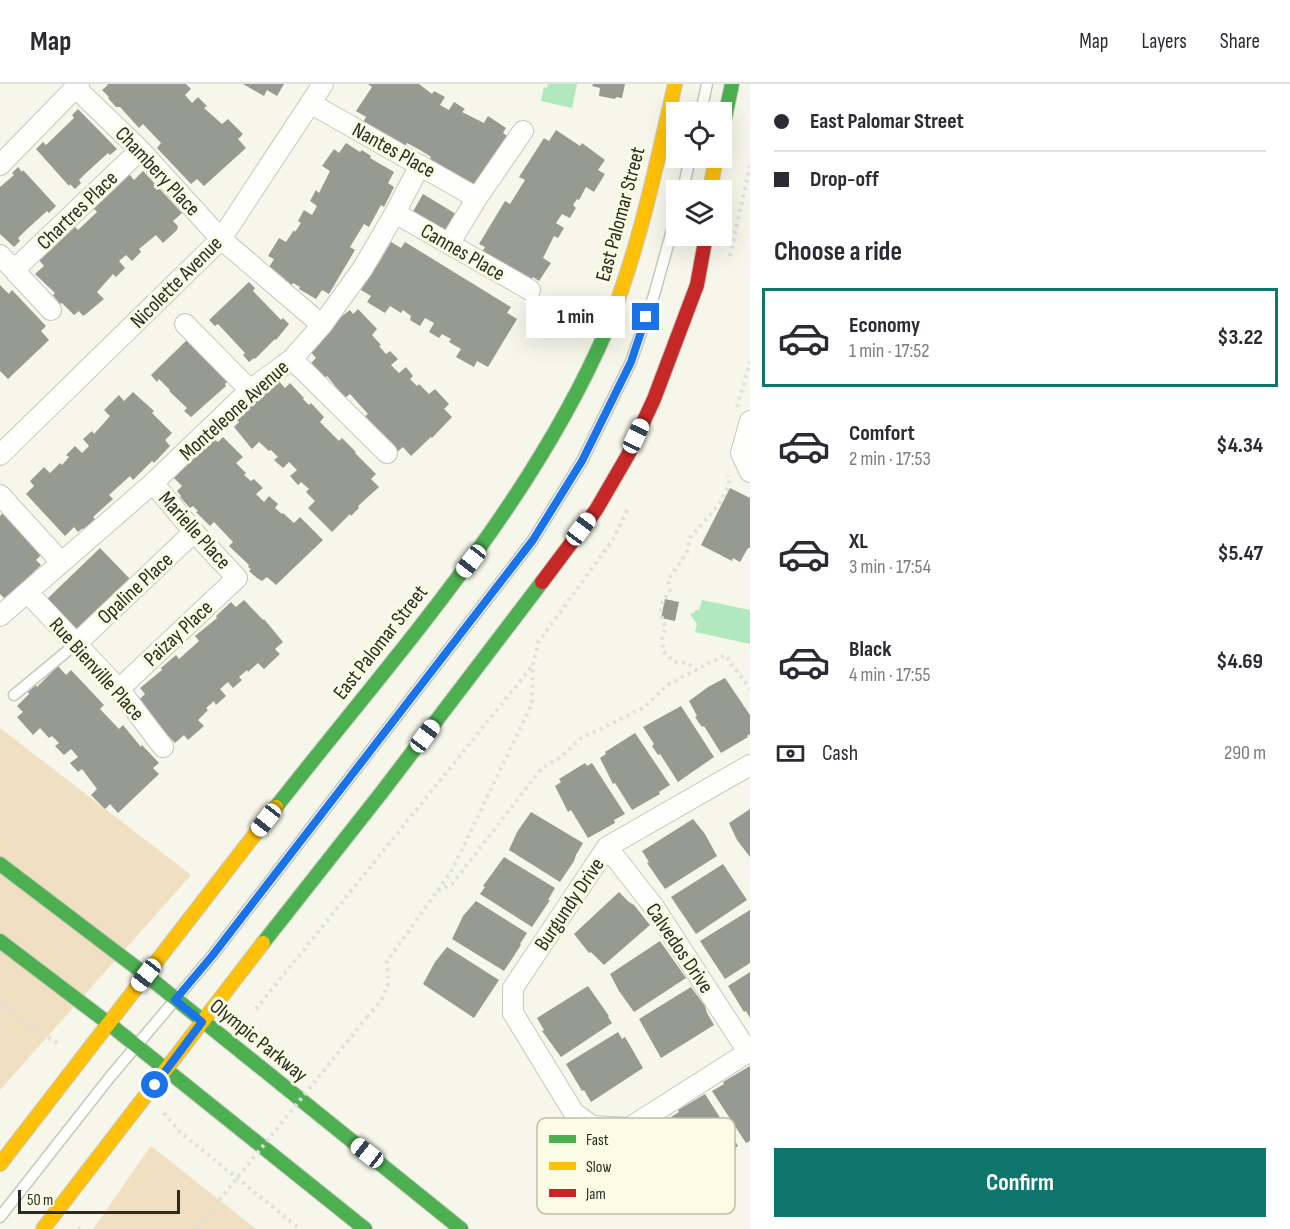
<!DOCTYPE html>
<html lang="en">
<head>
<meta charset="utf-8">
<style>
	body { margin:0; font-family:"Sofia Sans Condensed",sans-serif; background:#f2f2f3; color:#2b2b33; height:100vh; display:flex; flex-direction:column; font-size:22px; white-space:nowrap }
	* { box-sizing:border-box; margin:0 }
	p { font-size:20px; color:#7c7c81 }
	.icon { flex:none; width:33px; height:33px; fill:none; stroke:currentColor; stroke-width:2; stroke-linecap:round; stroke-linejoin:round }
	.map { position:relative; flex:1; overflow:hidden }
	.details { display:flex; flex-direction:column; background:#fff; width:540px }
	.details>* { flex:none }
	.top-card { display:grid; align-content:center; height:132px; padding:0 24px; background:#fff }
	.fabs { position:absolute; left:666px; top:18px; display:grid; gap:12px }
	.fabs a { display:grid; place-items:center; width:66px; height:66px; border-radius:0px; background:#fff; box-shadow:0 6px 24px #0002; font-size:30px }
	.scale { position:absolute; left:18px; bottom:15px; width:162px; box-sizing:border-box; padding-left:6px; border:3px solid #2a2b22; border-top:0; font-size:16px; line-height:21px; white-space:nowrap; color:#2a2b22; -webkit-text-stroke:4px #fafde4; paint-order:stroke }
	.end { position:absolute; width:27px; height:27px; margin:-14px; border:8px solid #1a73e8; background:#fff; box-shadow:0 0 0 3px #fff }
	.from { border-radius:50% }
	.bubble { position:absolute; height:42px; border-radius:0px; background:#fff; box-shadow:0 6px 24px #0002; font-size:20px; font-weight:700; line-height:42px; text-align:center }
	.car { position:absolute; width:18px; height:36px; margin:-18px -9px; border-radius:8px; box-shadow:0 0 4px 2px #0007; background:linear-gradient(#fff 24%,#345 0 40%,#fff 0 76%,#345 0 86%,#fff 0) }
	.top-card b { display:flex; align-items:center; gap:21px; height:57px; font-size:22px }
	.top-card b+b { border-top:2px solid #e1e1e2 }
	.top-card i { width:15px; height:15px; background:#2b2b33 }
	ul { padding:0; list-style:none }
	li { display:flex; align-items:center; gap:18px; height:99px; margin:0 12px 9px; padding:0 12px; border:3px solid transparent; border-radius:0px }
	li div { flex:1 }
	li b { display:block; font-size:22px }
	li em { font-style:normal; font-weight:700 }
	li.current { border-color:#0f766e }
	li>.icon { width:54px; height:54px; stroke-width:1.5 }
	h2 { padding:0 24px; font-size:27px; line-height:72px }
	.pay { display:flex; align-items:center; gap:15px; height:66px; padding:0 24px; font-size:22px }
	.pay p { margin-inline-start:auto }
	.action { display:flex; gap:12px; margin-top:auto; padding:12px 24px }
	.action a { flex:1; height:69px; border-radius:0px; background:#0f766e; color:#fff; font-size:24px; font-weight:700; line-height:69px; text-align:center }
	header { display:flex; align-items:center; gap:36px; box-sizing:border-box; height:84px; padding:0 30px; background:#fff; border-bottom:2px solid #e1e1e2 }
	header strong { font-size:28px }
	nav { display:flex; gap:33px; margin-inline-start:auto; font-size:21px }
	main { display:flex; flex:1; min-height:0 }
	.map>svg:first-child { display:block }
	.green { fill:#f0dfc1 }
	.water { fill:#b1e8bd }
	.building { fill:#979a91 }
	.lines { fill:none; stroke-linecap:round; stroke-linejoin:round }
	.lane-casing { stroke:#c7c8bd; stroke-width:13 }
	.street-casing { stroke:#c7c8bd; stroke-width:22 }
	.fast-casing { stroke:#c7c8bd; stroke-width:16 }
	.slow-casing { stroke:#c7c8bd; stroke-width:16 }
	.jam-casing { stroke:#c7c8bd; stroke-width:16 }
	.path { stroke:#e1e1dc; stroke-width:4; stroke-dasharray:3 4.5; stroke-linecap:butt }
	.lane { stroke:#fefefc; stroke-width:10 }
	.street { stroke:#fefefc; stroke-width:20 }
	.fast { stroke:#4caf50; stroke-width:14 }
	.slow { stroke:#ffc107; stroke-width:14 }
	.jam { stroke:#c62828; stroke-width:14 }
	.path-bridge { stroke:#e1e1dc; stroke-width:4; stroke-dasharray:3 4.5; stroke-linecap:butt }
	.route { stroke:#1a73e8; stroke-width:8 }
	.labels { text-anchor:middle; stroke-width:6; stroke-linejoin:round; paint-order:stroke }
	.street-label { font-size:21px; fill:#2a2b22; stroke:#fafde4 }
	.key { fill:#fafde4; stroke:#bcbeaa; stroke-width:1.5 }
	.key-label { font-size:16px; fill:#2a2b22 }
</style>
</head>
<body>
<header>
<strong>Map</strong>
<nav><a>Map</a><a>Layers</a><a>Share</a></nav>
</header>
<main>
<div class="map">
<svg width="750" height="1145" viewBox="0 0 750 1145">
	<rect width="100%" height="100%" fill="#f6f7ea"/>
	<path class="green" d="M 0,644 L 191,791 L 0,1006 Z
		M 151,1062 L 256,1145 L 93,1145 Z"/>
	<path class="water" d="M 548,0 L 577,0 L 572,24 L 541,17 L 544,3 L 547,4 Z
		M 702,516 L 750,526 L 750,560 L 695,548 L 697,540 L 690,530 L 695,528 L 695,526 L 699,526 Z"/>
	<path class="building" d="M 107,0 L 186,0 L 191,5 L 185,11 L 192,19 L 198,13 L 207,22 L 204,24 L 222,40 L 228,35 L 243,50 L 238,55 L 246,64 L 204,102 L 197,95 L 191,100 L 157,64 L 161,59 L 143,40 L 139,44 L 120,23 L 116,23 L 108,14 L 109,13 L 102,6 L 108,1 Z
		M 243,0 L 284,0 L 277,12 L 267,6 L 264,12 Z
		M 368,0 L 419,0 L 432,10 L 434,7 L 445,13 L 440,21 L 449,26 L 454,18 L 465,25 L 462,28 L 484,39 L 488,32 L 506,44 L 503,49 L 512,55 L 471,107 L 428,78 L 431,73 L 420,66 L 407,59 L 404,64 L 362,40 L 366,33 L 356,27 L 372,3 Z
		M 593,0 L 625,0 L 622,14 L 616,13 L 615,15 L 599,12 L 600,4 L 592,2 Z
		M 78,25 L 117,65 L 110,71 L 108,69 L 86,89 L 79,96 L 81,99 L 75,105 L 70,100 L 69,102 L 36,65 L 43,58 L 46,61 L 74,34 L 72,31 Z
		M 556,46 L 580,62 L 582,59 L 605,76 L 598,86 L 605,90 L 594,108 L 586,103 L 579,116 L 577,115 L 573,121 L 576,124 L 570,134 L 562,130 L 556,139 L 564,144 L 558,154 L 554,152 L 543,174 L 551,179 L 539,197 L 533,193 L 527,203 L 479,173 L 485,163 L 479,160 L 505,117 L 510,120 L 525,96 L 519,93 L 544,54 L 549,57 Z
		M 346,59 L 360,68 L 362,66 L 371,72 L 370,74 L 394,88 L 388,99 L 394,103 L 384,123 L 381,121 L 369,143 L 364,140 L 350,163 L 355,166 L 329,210 L 322,206 L 316,215 L 299,205 L 300,203 L 293,199 L 292,201 L 268,185 L 274,175 L 268,172 L 279,154 L 286,158 L 294,146 L 295,148 L 301,139 L 298,137 L 304,126 L 312,131 L 317,122 L 310,117 L 316,106 L 319,109 L 330,87 L 322,82 L 334,65 L 339,69 Z
		M 18,83 L 22,88 L 23,86 L 56,122 L 49,129 L 47,127 L 25,147 L 18,154 L 20,157 L 14,163 L 0,150 L 0,103 L 14,91 L 12,89 Z
		M 143,87 L 182,129 L 173,137 L 178,142 L 177,146 L 163,159 L 156,151 L 139,165 L 141,168 L 132,177 L 126,171 L 119,177 L 125,184 L 116,193 L 113,190 L 97,208 L 104,215 L 86,230 L 83,232 L 79,227 L 74,231 L 62,219 L 60,220 L 53,211 L 55,209 L 35,190 L 44,182 L 39,176 L 74,142 L 78,146 L 97,128 L 93,124 L 129,90 L 134,96 Z
		M 423,110 L 461,133 L 449,154 L 411,131 Z
		M 391,158 L 401,164 L 405,158 L 511,223 L 507,229 L 517,235 L 488,283 L 477,277 L 474,283 L 456,273 L 461,265 L 449,258 L 451,255 L 442,250 L 439,254 L 429,248 L 434,239 L 425,234 L 420,242 L 410,236 L 411,232 L 403,226 L 401,229 L 390,222 L 385,229 L 367,218 L 371,212 L 361,206 L 375,180 L 377,182 Z
		M 249,198 L 255,204 L 253,207 L 281,236 L 283,234 L 289,240 L 276,256 L 275,255 L 255,275 L 254,274 L 249,278 L 243,271 L 245,269 L 218,240 L 215,242 L 209,236 Z
		M 0,201 L 9,210 L 12,206 L 46,242 L 41,247 L 49,256 L 8,295 L 0,287 Z
		M 358,225 L 377,245 L 372,251 L 381,261 L 379,262 L 386,270 L 390,267 L 398,275 L 391,281 L 399,289 L 406,283 L 413,292 L 410,295 L 417,302 L 419,300 L 429,310 L 435,305 L 449,320 L 444,325 L 452,333 L 432,354 L 431,353 L 411,372 L 403,363 L 397,368 L 379,346 L 377,348 L 364,333 L 368,330 L 350,310 L 345,314 L 327,292 L 325,294 L 311,279 L 316,274 L 308,265 L 337,236 L 350,226 L 353,230 Z
		M 190,253 L 194,262 L 222,291 L 224,289 L 230,295 L 225,300 L 226,302 L 191,333 L 184,327 L 187,324 L 169,307 L 170,306 L 159,295 L 157,298 L 151,291 Z
		M 277,295 L 285,304 L 290,299 L 304,314 L 303,315 L 309,321 L 311,319 L 324,333 L 320,338 L 339,357 L 342,354 L 356,368 L 355,369 L 376,390 L 371,395 L 379,403 L 358,422 L 359,424 L 351,432 L 350,430 L 332,448 L 308,424 L 315,417 L 306,408 L 309,405 L 301,398 L 298,401 L 290,392 L 297,386 L 289,378 L 283,384 L 274,376 L 278,373 L 271,366 L 269,367 L 259,358 L 252,365 L 234,343 L 239,338 L 236,335 L 248,321 Z
		M 133,308 L 154,327 L 152,329 L 172,349 L 165,356 L 170,362 L 154,379 L 152,377 L 133,396 L 130,392 L 109,411 L 113,415 L 93,433 L 95,435 L 84,446 L 83,444 L 78,448 L 74,443 L 65,452 L 26,410 L 34,402 L 30,397 L 44,383 L 50,389 L 60,379 L 62,381 L 69,373 L 66,371 L 75,362 L 82,369 L 89,362 L 83,355 L 92,347 L 94,350 L 110,332 L 104,326 L 119,311 L 124,317 Z
		M 223,353 L 243,373 L 236,379 L 246,389 L 244,391 L 251,397 L 254,395 L 263,404 L 256,410 L 264,418 L 269,412 L 278,420 L 275,424 L 282,430 L 283,429 L 294,439 L 300,433 L 323,456 L 276,501 L 267,493 L 262,497 L 257,494 L 249,487 L 251,485 L 248,483 L 249,481 L 229,462 L 233,458 L 214,438 L 210,442 L 196,428 L 198,427 L 193,422 L 190,424 L 180,413 L 181,412 L 177,407 L 182,402 L 174,394 L 201,365 L 202,367 L 214,355 L 218,358 Z
		M 730,404 L 750,414 L 750,464 L 748,464 L 740,478 L 733,474 L 732,477 L 701,461 Z
		M 4,428 L 45,467 L 36,476 L 41,481 L 5,515 L 0,510 L 0,432 Z
		M 100,464 L 130,495 L 76,546 L 46,516 Z
		M 665,515 L 679,518 L 675,537 L 661,534 Z
		M 244,516 L 263,536 L 264,535 L 283,558 L 275,565 L 280,570 L 264,585 L 258,579 L 248,588 L 247,586 L 239,593 L 242,596 L 233,604 L 228,598 L 220,605 L 226,612 L 216,621 L 214,617 L 206,624 L 208,626 L 198,636 L 204,642 L 188,656 L 184,651 L 175,659 L 137,618 L 145,610 L 140,604 L 162,586 L 161,584 L 176,571 L 179,575 L 199,557 L 195,552 L 217,534 L 216,532 L 231,518 L 236,523 Z
		M 58,582 L 66,591 L 71,586 L 104,621 L 100,625 L 119,645 L 123,641 L 141,663 L 142,661 L 159,679 L 153,684 L 159,690 L 118,729 L 110,720 L 105,725 L 91,711 L 97,705 L 82,685 L 78,688 L 70,679 L 78,673 L 71,665 L 64,671 L 55,662 L 59,659 L 52,652 L 49,654 L 40,644 L 33,651 L 17,633 L 23,628 L 17,622 L 29,610 L 28,608 L 36,601 L 37,603 Z
		M 725,594 L 750,631 L 750,650 L 747,652 L 748,653 L 721,669 L 704,642 L 702,643 L 695,633 L 697,632 L 689,617 L 708,603 Z
		M 681,622 L 714,673 L 678,698 L 660,670 L 658,671 L 652,662 L 654,660 L 643,643 Z
		M 635,649 L 670,701 L 659,708 L 660,710 L 632,726 L 615,699 L 613,700 L 600,674 L 606,670 L 605,668 Z
		M 585,679 L 587,682 L 592,679 L 625,730 L 614,736 L 615,739 L 588,754 L 571,726 L 568,728 L 555,702 L 561,698 L 559,695 Z
		M 750,725 L 750,773 L 737,756 L 729,739 Z
		M 531,728 L 583,759 L 576,771 L 574,777 L 560,798 L 509,766 L 517,748 Z
		M 693,735 L 705,750 L 717,772 L 665,805 L 647,779 L 649,778 L 642,767 Z
		M 504,773 L 555,804 L 548,816 L 550,816 L 532,843 L 480,810 L 485,803 L 483,802 Z
		M 723,780 L 747,816 L 696,850 L 671,813 Z
		M 619,808 L 629,818 L 634,821 L 650,841 L 604,881 L 591,868 L 589,869 L 574,850 Z
		M 476,817 L 527,849 L 520,860 L 521,861 L 504,887 L 452,855 L 463,832 Z
		M 750,826 L 750,879 L 725,895 L 700,857 Z
		M 660,857 L 686,894 L 634,928 L 619,907 L 610,890 Z
		M 447,863 L 499,896 L 474,934 L 423,900 L 435,878 Z
		M 750,888 L 750,934 L 746,927 L 744,928 L 728,902 Z
		M 588,902 L 609,932 L 608,933 L 612,939 L 561,973 L 542,947 L 544,946 L 537,934 Z
		M 691,903 L 705,922 L 707,929 L 714,941 L 661,974 L 639,935 Z
		M 618,948 L 622,955 L 625,953 L 643,984 L 591,1018 L 584,1006 L 582,1007 L 566,980 Z
		M 750,982 L 750,1057 L 746,1059 L 712,1007 L 724,1000 L 723,998 Z
		M 705,1010 L 738,1062 L 718,1077 L 701,1085 L 668,1035 L 679,1028 L 678,1026 Z"/>
	<g class="lines">
		<defs>
			<path id="lane" d="M 701,28 L 707,0
				M 683,106 L 690,74
				M 14,611 L 77,559
				M 0,1133 L 110,993 L 212,872 L 533,456 L 582,377 L 631,278 L 654,211 L 676,132"/>
			<path id="street" d="M 76,4 L 140,66 L 221,155 L 322,241
				M 310,19 L 477,114
				M 0,81 L 79,0
				M 395,129 L 530,206
				M 449,160 L 477,114 L 523,47
				M 0,171 L 51,226
				M 14,186 L 140,66
				M 185,240 L 250,306
				M 292,275 L 387,369
				M 750,337 L 741,369 L 750,388
				M 0,371 L 221,155 L 323,0
				M 0,411 L 61,478
				M 28,509 L 119,605 L 163,663
				M 0,532 L 153,399 L 250,306 L 292,275 L 322,241 L 363,184 L 395,129 L 420,81
				M 77,559 L 194,448
				M 119,605 L 237,494 L 194,448 L 153,399
				M 750,681 L 607,763 L 513,904 L 513,929 L 574,1029 L 592,1042 L 629,1044 L 750,967
				M 607,763 L 654,823 L 748,968"/>
			<path id="fast" d="M 722,47 L 732,0
				M 276,723 C 395,571 530,424 607,245
				M 0,780 L 146,891 L 461,1145
				M 0,857 L 108,939 L 365,1145
				M 263,859 L 382,708 L 542,498"/>
			<path id="slow" d="M 710,106 L 716,74
				M 607,245 C 639,165 656,83 675,0
				M 0,1080 L 276,723
				M 43,1145 L 263,859"/>
			<path id="jam" d="M 542,498 L 596,426 L 628,371 L 654,315 L 697,201 L 706,152"/>
		</defs>
		<use href="#lane" class="lane-casing"/>
		<use href="#street" class="street-casing"/>
		<use href="#fast" class="fast-casing"/>
		<use href="#slow" class="slow-casing"/>
		<use href="#jam" class="jam-casing"/>
		<path class="path" d="M 730,172 L 750,82
			M 737,323 L 750,278
			M 697,587 L 688,579 L 674,578 L 664,568 L 662,553 L 666,544 C 659,530 658,520 670,508 L 668,496 L 687,468 L 690,454 L 720,419 L 729,401 L 729,391
			M 438,807 L 452,800 L 542,684 L 561,673 L 580,655 L 645,623 L 667,601 L 725,571 L 750,605
			M 0,918 L 33,944 L 59,960
			M 256,925 L 533,581
			M 367,933 L 381,917 L 388,900 L 387,877 L 451,788 L 532,620 L 533,580 L 539,557 L 612,457 L 629,423
			M 164,1029 L 180,1048 L 300,1145
			M 78,1144 L 80,1145"/>
		<use href="#lane" class="lane"/>
		<use href="#street" class="street"/>
		<use href="#fast" class="fast"/>
		<use href="#slow" class="slow"/>
		<use href="#jam" class="jam"/>
		<path class="path-bridge" d="M 196,1145 L 367,933"/>
	</g>
	<g class="lines">
		<path class="route" d="M 155,1001 L 202,938 L 175,916 L 212,872 L 533,456 L 582,377 L 631,278 L 646,233"/>
	</g>
	<g class="labels">
		<g class="street-label">
			<text transform="translate(394 66) rotate(29)" y="7">Nantes Place</text>
			<text transform="translate(158 87) rotate(47)" y="7">Chambery Place</text>
			<text transform="translate(77 126) rotate(-44)" y="7">Chartres Place</text>
			<text transform="translate(620 130) rotate(-75)" y="7">East Palomar Street</text>
			<text transform="translate(463 168) rotate(30)" y="7">Cannes Place</text>
			<text transform="translate(176 198) rotate(-45)" y="7">Nicolette Avenue</text>
			<text transform="translate(234 326) rotate(-42)" y="7">Monteleone Avenue</text>
			<text transform="translate(195 446) rotate(48)" y="7">Marielle Place</text>
			<text transform="translate(135 504) rotate(-43)" y="7">Opaline Place</text>
			<text transform="translate(178 549) rotate(-43)" y="7">Paizay Place</text>
			<text transform="translate(380 558) rotate(-52)" y="7">East Palomar Street</text>
			<text transform="translate(97 585) rotate(48)" y="7">Rue Bienville Place</text>
			<text transform="translate(569 820) rotate(-56)" y="7">Burgundy Drive</text>
			<text transform="translate(680 864) rotate(56)" y="7">Calvedos Drive</text>
			<text transform="translate(259 956) rotate(39)" y="7">Olympic Parkway</text>
		</g>
	</g>
	<rect x="537" y="1034" width="198" height="96" rx="9" class="key"/>
	<rect x="549" y="1051" width="27" height="8" fill="#4caf50"/>
	<rect x="549" y="1078" width="27" height="8" fill="#ffc107"/>
	<rect x="549" y="1105" width="27" height="8" fill="#c62828"/>
	<g class="key-label">
		<text x="586" y="1061">Fast</text>
		<text x="586" y="1088">Slow</text>
		<text x="586" y="1115">Jam</text>
	</g>
</svg>
<div class="fabs">
<a><svg class="icon" aria-label="locate" viewBox="0 0 24 24"><circle cx="12" cy="12" r="6"/><path d="M12 2v4M12 18v4M2 12h4M18 12h4"/></svg></a>
<a><svg class="icon" aria-label="layers" viewBox="0 0 24 24"><path d="M12 4l9 5-9 5-9-5zM3 14l9 5 9-5"/></svg></a>
</div>
<div class="scale">50 m</div>
<i class="end from" style="left:155px;top:1001px"></i>
<i class="end" style="left:646px;top:233px"></i>
<div class="bubble" style="left:526px;top:212px;width:99px">1 min</div>
<i class="car" style="left:636px;top:352px;rotate:25deg"></i>
<i class="car" style="left:581px;top:445px;rotate:37deg"></i>
<i class="car" style="left:471px;top:477px;rotate:218deg"></i>
<i class="car" style="left:425px;top:652px;rotate:37deg"></i>
<i class="car" style="left:266px;top:736px;rotate:218deg"></i>
<i class="car" style="left:146px;top:891px;rotate:218deg"></i>
<i class="car" style="left:367px;top:1069px;rotate:308deg"></i>
</div>
<section class="details">
<div class="top-card">
<b><i class="from"></i>East Palomar Street</b>
<b><i></i>Drop-off</b>
</div>
<h2>Choose a ride</h2>
<ul>
<li class="current"><svg class="icon" aria-label="car" viewBox="0 0 24 24"><path d="M5 17H2v-5l4-1 3-4h7l3 4 3 1v5h-3M9 17h6M6 11h13"/><circle cx="7" cy="17" r="2"/><circle cx="17" cy="17" r="2"/></svg><div><b>Economy</b><p>1 min · 17:52</p></div><em>$3.22</em></li>
<li><svg class="icon" aria-label="car" viewBox="0 0 24 24"><path d="M5 17H2v-5l4-1 3-4h7l3 4 3 1v5h-3M9 17h6M6 11h13"/><circle cx="7" cy="17" r="2"/><circle cx="17" cy="17" r="2"/></svg><div><b>Comfort</b><p>2 min · 17:53</p></div><em>$4.34</em></li>
<li><svg class="icon" aria-label="car" viewBox="0 0 24 24"><path d="M5 17H2v-5l4-1 3-4h7l3 4 3 1v5h-3M9 17h6M6 11h13"/><circle cx="7" cy="17" r="2"/><circle cx="17" cy="17" r="2"/></svg><div><b>XL</b><p>3 min · 17:54</p></div><em>$5.47</em></li>
<li><svg class="icon" aria-label="car" viewBox="0 0 24 24"><path d="M5 17H2v-5l4-1 3-4h7l3 4 3 1v5h-3M9 17h6M6 11h13"/><circle cx="7" cy="17" r="2"/><circle cx="17" cy="17" r="2"/></svg><div><b>Black</b><p>4 min · 17:55</p></div><em>$4.69</em></li>
</ul>
<div class="pay"><svg class="icon" aria-label="cash" viewBox="0 0 24 24"><path d="M3 7h18v10H3z"/><circle cx="12" cy="12" r="2"/></svg>Cash<p>290 m</p></div>
<div class="action"><a>Confirm</a></div>
</section>
</main>
</body>
</html>
